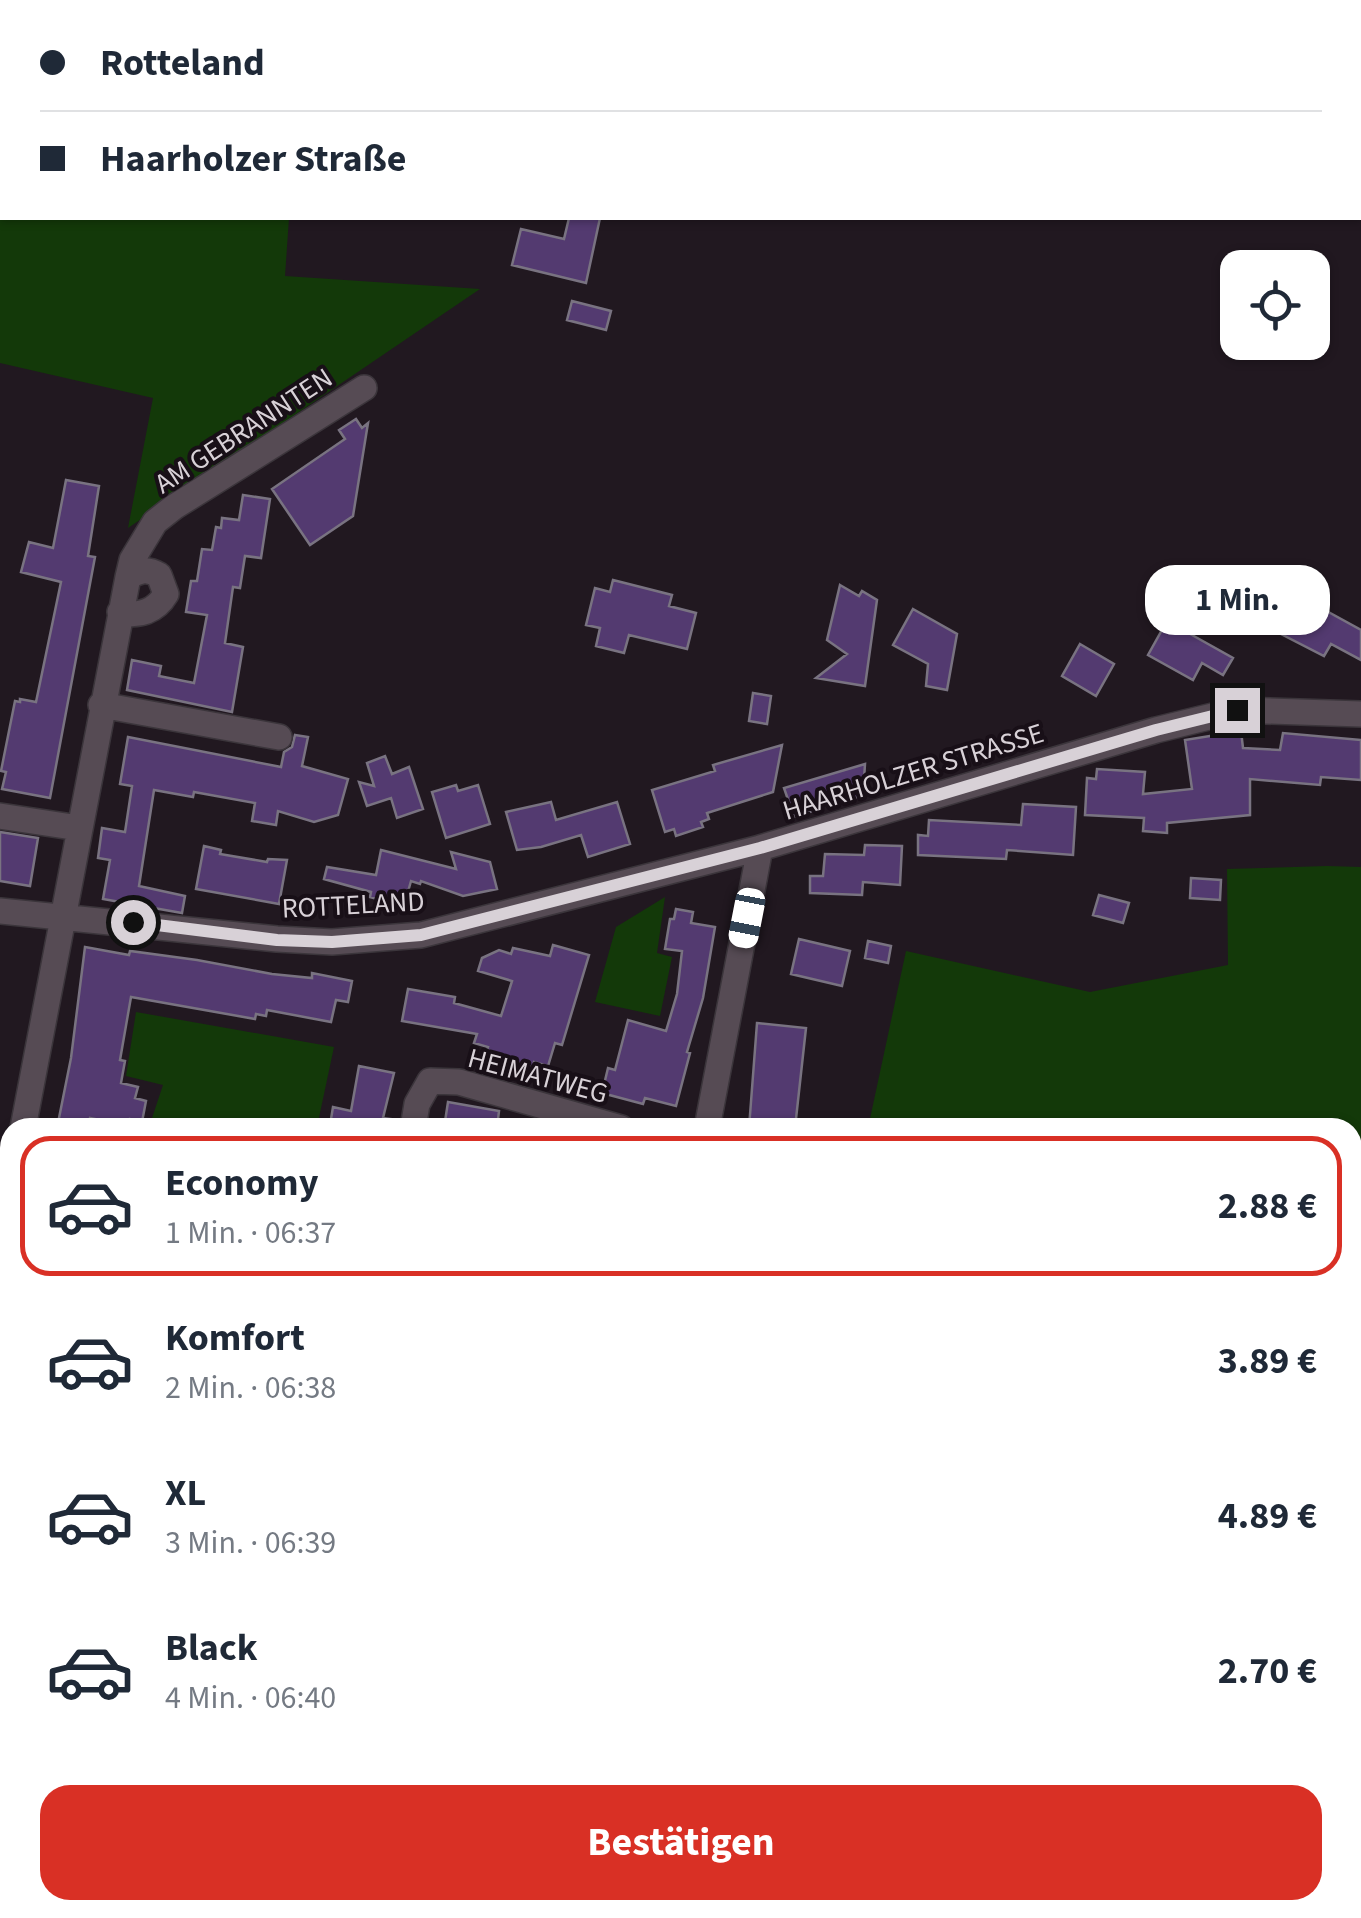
<!DOCTYPE html>
<html lang="de">
<head>
<meta charset="utf-8">
<style>
	body { margin:0; font-family:"Source Sans 3",sans-serif; background:#f2f2f3; color:#1f2937; height:100vh; display:flex; flex-direction:column; font-size:38px; white-space:nowrap }
	* { box-sizing:border-box; margin:0 }
	p { font-size:32px; color:#747a83 }
	.icon { flex:none; width:55px; height:55px; fill:none; stroke:currentColor; stroke-width:2; stroke-linecap:round; stroke-linejoin:round }
	.map { position:relative; flex:1; overflow:hidden }
	.details { position:absolute; left:0px; top:1118px; width:1362px; height:802px; display:flex; flex-direction:column; background:#fff; border-radius:30px 30px 0 0; box-shadow:0 2px 8px #0004 }
	.details>* { flex:none }
	.banner { position:absolute; left:0px; top:0px; width:1362px; height:220px; box-shadow:0 2px 8px #0004; display:grid; align-content:center; height:220px; padding:0 40px; background:#fff }
	.tools { position:absolute; left:1220px; top:250px; display:grid; gap:20px }
	.tools a { display:grid; place-items:center; width:110px; height:110px; border-radius:20px; background:#fff; box-shadow:0 2px 8px #0004; font-size:50px }
	.end { position:absolute; width:45px; height:45px; margin:-22px; border:12px solid #d8d1d7; background:#111; box-shadow:0 0 0 5px #111 }
	.from { border-radius:50% }
	.bubble { position:absolute; height:70px; border-radius:30px; background:#fff; box-shadow:0 2px 8px #0004; font-size:32px; font-weight:700; line-height:70px; text-align:center }
	.car { position:absolute; width:30px; height:60px; margin:-30px -15px; border-radius:12px; box-shadow:0 0 8px 2px #0007; background:linear-gradient(#fff 24%,#345 0 40%,#fff 0 76%,#345 0 86%,#fff 0) }
	.banner b { display:flex; align-items:center; gap:35px; height:95px; font-size:38px }
	.banner b+b { border-top:2px solid #e0e1e3 }
	.banner i { width:25px; height:25px; background:#1f2937 }
	ul { padding:18px 0 0; list-style:none }
	li { display:flex; align-items:center; gap:30px; height:140px; margin:0 20px 15px; padding:0 20px; border:5px solid transparent; border-radius:30px }
	li div { flex:1 }
	li b { display:block; font-size:38px }
	li em { font-style:normal; font-weight:700 }
	li.selected { border-color:#d93025 }
	li>.icon { width:90px; height:90px; stroke-width:1.5 }
	.primary-button { display:flex; gap:20px; margin-top:auto; padding:20px 40px }
	.primary-button a { flex:1; height:115px; border-radius:30px; background:#d93025; color:#fff; font-size:40px; font-weight:700; line-height:115px; text-align:center }
	.map>svg:first-child { display:block }
	.green { fill:#133909 }
	.building { fill:#533a70; stroke:#797381; stroke-width:2.5 }
	.lines { fill:none; stroke-linecap:round; stroke-linejoin:round }
	.minor-casing { stroke:#3b353b; stroke-width:28 }
	.minor { stroke:#564b54; stroke-width:25 }
	.route { stroke:#d8d1d7; stroke-width:12 }
	.labels { text-anchor:middle; stroke-width:8; stroke-linejoin:round; paint-order:stroke }
	.street-label { font-size:28px; fill:#d8d1d7; stroke:#180f17 }
</style>
</head>
<body>
<div class="map">
<svg width="1361" height="1918" viewBox="0 0 1361 1918">
	<rect width="100%" height="100%" fill="#211820"/>
	<path class="green" d="M 0,56 L 2,218 L 289,218 L 285,276 L 480,289 L 128,528 L 153,398 L 0,363 Z
		M 1327,866 L 1361,867 L 1361,1748 L 1353,1749 L 1352,1128 L 868,1128 L 906,951 L 1090,992 L 1228,965 L 1227,869 Z
		M 665,897 L 657,953 L 672,957 L 660,1016 L 595,1002 L 616,927 Z
		M 136,1012 L 334,1047 L 317,1127 L 149,1127 L 163,1085 L 126,1076 Z
		M 10,1586 L 10,1761 L 0,1761 L 0,1587 Z
		M 1361,1771 L 1361,1918 L 604,1918 L 604,1910 L 1352,1910 L 1353,1772 Z
		M 0,1903 L 10,1904 L 10,1910 L 596,1910 L 597,1918 L 0,1918 Z"/>
	<path class="building" d="M 569,218 L 600,218 L 586,283 L 512,265 L 521,229 L 564,239 Z
		M 572,301 L 611,311 L 606,330 L 567,320 Z
		M 356,419 L 362,428 L 368,423 L 353,516 L 310,545 L 272,489 L 345,439 L 339,430 Z
		M 66,480 L 99,486 L 88,556 L 95,557 L 50,798 L 2,789 L 6,772 L 1,771 L 15,701 L 20,702 L 20,699 L 36,702 L 61,582 L 21,572 L 29,542 L 53,548 Z
		M 243,495 L 270,499 L 261,558 L 245,556 L 240,588 L 233,587 L 225,643 L 243,647 L 232,712 L 127,690 L 132,660 L 161,666 L 159,676 L 194,683 L 207,615 L 186,612 L 191,581 L 197,581 L 202,549 L 212,550 L 216,527 L 221,528 L 222,518 L 239,520 Z
		M 613,580 L 672,595 L 669,606 L 696,613 L 687,649 L 629,635 L 624,653 L 596,646 L 600,628 L 586,625 L 595,588 L 610,592 Z
		M 840,585 L 859,596 L 862,591 L 877,600 L 865,686 L 816,678 L 847,654 L 827,640 Z
		M 1301,597 L 1361,630 L 1361,660 L 1331,644 L 1324,656 L 1281,634 Z
		M 913,609 L 957,634 L 947,690 L 926,686 L 928,664 L 893,645 Z
		M 1167,621 L 1233,658 L 1223,675 L 1202,663 L 1193,680 L 1148,655 Z
		M 1080,644 L 1114,664 L 1096,696 L 1062,676 Z
		M 753,693 L 771,696 L 767,724 L 749,721 Z
		M 1241,731 L 1243,748 L 1280,750 L 1283,733 L 1361,740 L 1361,780 L 1321,777 L 1320,785 L 1250,779 L 1250,815 L 1167,823 L 1167,833 L 1143,831 L 1144,818 L 1085,815 L 1087,778 L 1096,779 L 1097,769 L 1145,772 L 1143,794 L 1192,789 L 1185,740 Z
		M 295,735 L 308,737 L 302,766 L 348,779 L 338,815 L 314,822 L 278,811 L 276,825 L 252,821 L 255,803 L 194,792 L 193,797 L 154,790 L 139,886 L 185,896 L 182,913 L 103,899 L 110,860 L 98,858 L 102,828 L 125,832 L 132,786 L 120,784 L 128,737 L 281,767 L 284,752 L 292,747 Z
		M 782,745 L 773,792 L 707,813 L 709,819 L 701,822 L 703,827 L 676,836 L 674,829 L 665,832 L 652,790 L 715,771 L 713,765 Z
		M 385,756 L 392,774 L 409,767 L 423,809 L 397,818 L 391,798 L 367,806 L 359,782 L 374,786 L 367,763 Z
		M 865,764 L 863,796 L 815,806 L 816,810 L 794,817 L 784,788 Z
		M 456,785 L 458,791 L 478,785 L 490,824 L 446,838 L 432,792 Z
		M 551,802 L 556,820 L 617,802 L 630,844 L 588,857 L 581,835 L 541,847 L 517,850 L 506,812 Z
		M 1023,804 L 1076,807 L 1073,855 L 1007,850 L 1006,859 L 918,855 L 918,835 L 928,836 L 929,820 L 1021,825 Z
		M 0,832 L 38,838 L 30,886 L 0,881 Z
		M 865,845 L 902,846 L 900,885 L 863,882 L 862,895 L 810,893 L 810,876 L 823,876 L 825,854 L 864,855 Z
		M 204,846 L 221,850 L 220,854 L 267,862 L 268,859 L 287,860 L 279,904 L 196,889 Z
		M 381,850 L 456,869 L 451,852 L 490,862 L 497,889 L 463,896 L 421,881 L 420,884 L 411,881 L 404,906 L 370,897 L 371,892 L 324,879 L 327,867 L 376,875 Z
		M 1191,878 L 1221,880 L 1220,900 L 1190,898 Z
		M 1099,895 L 1129,903 L 1123,923 L 1093,915 Z
		M 676,909 L 693,912 L 691,923 L 715,927 L 703,998 L 687,1052 L 690,1053 L 676,1106 L 645,1098 L 643,1104 L 602,1093 L 608,1068 L 615,1070 L 628,1020 L 666,1031 L 677,994 L 682,951 L 665,949 L 670,919 L 674,919 Z
		M 799,939 L 850,951 L 842,986 L 791,974 Z
		M 868,941 L 891,946 L 888,963 L 865,958 Z
		M 553,945 L 589,955 L 562,1045 L 555,1043 L 548,1066 L 534,1062 L 533,1067 L 515,1062 L 514,1068 L 484,1060 L 488,1047 L 474,1043 L 477,1034 L 402,1021 L 408,989 L 455,997 L 454,1003 L 501,1016 L 512,981 L 478,971 L 482,958 L 499,950 L 511,954 L 513,948 L 550,956 Z
		M 85,947 L 129,955 L 130,951 L 197,960 L 272,974 L 312,978 L 312,973 L 352,981 L 348,1002 L 336,1000 L 331,1022 L 267,1010 L 266,1016 L 256,1014 L 255,1019 L 131,997 L 120,1060 L 125,1061 L 121,1083 L 138,1087 L 135,1098 L 146,1101 L 142,1122 L 130,1119 L 129,1126 L 90,1118 L 88,1128 L 57,1128 L 71,1058 Z
		M 757,1023 L 806,1028 L 795,1128 L 749,1128 Z
		M 359,1066 L 394,1073 L 383,1118 L 391,1119 L 390,1128 L 330,1125 L 333,1107 L 351,1111 Z
		M 448,1102 L 499,1111 L 497,1128 L 444,1128 Z"/>
	<g class="lines">
		<defs>
			<path id="minor" d="M 120,612 C 139,617 156,611 166,594 L 159,575 C 147,568 140,570 128,577
				M 101,705 L 279,737
				M 0,816 L 79,828
				M 0,911 L 277,939 L 332,942 L 421,935 L 760,848
				M 23,1128 L 128,577 L 132,560 L 155,522 L 174,507 L 364,388
				M 413,1128 L 417,1104 L 430,1081 L 459,1082 L 621,1128
				M 707,1128 L 760,848 L 1156,730 L 1237,710 L 1361,714
				M 0,1252 L 10,1199
				M 1352,1366 L 1361,1365
				M 0,1494 L 10,1493
				M 1352,1759 L 1361,1758
				M 0,1786 L 10,1787"/>
		</defs>
		<use href="#minor" class="minor-casing"/>
		<use href="#minor" class="minor"/>
	</g>
	<g class="lines">
		<path class="route" d="M 133,922 L 277,940 L 332,942 L 421,935 L 760,848 L 1156,730 L 1237,710"/>
	</g>
	<g class="labels">
		<g class="street-label">
			<text transform="translate(243 430) rotate(-33)" y="10">AM GEBRANNTEN</text>
			<text transform="translate(913 771) rotate(-17)" y="10">HAARHOLZER STRASSE</text>
			<text transform="translate(353 904) rotate(-3)" y="10">ROTTELAND</text>
			<text transform="translate(538 1075) rotate(15)" y="10">HEIMATWEG</text>
		</g>
	</g>
</svg>
<div class="tools">
<a><svg class="icon" aria-label="locate" viewBox="0 0 24 24"><circle cx="12" cy="12" r="6"/><path d="M12 2v4M12 18v4M2 12h4M18 12h4"/></svg></a>
</div>
<i class="end from" style="left:133px;top:922px"></i>
<i class="end" style="left:1237px;top:710px"></i>
<div class="bubble" style="left:1145px;top:565px;width:185px">1 Min.</div>
<i class="car" style="left:747px;top:918px;rotate:191deg"></i>
<div class="banner">
<b><i class="from"></i>Rotteland</b>
<b><i></i>Haarholzer Straße</b>
</div>
<section class="details">
<ul>
<li class="selected"><svg class="icon" aria-label="car" viewBox="0 0 24 24"><path d="M5 17H2v-5l4-1 3-4h7l3 4 3 1v5h-3M9 17h6M6 11h13"/><circle cx="7" cy="17" r="2"/><circle cx="17" cy="17" r="2"/></svg><div><b>Economy</b><p>1 Min. · 06:37</p></div><em>2.88 €</em></li>
<li><svg class="icon" aria-label="car" viewBox="0 0 24 24"><path d="M5 17H2v-5l4-1 3-4h7l3 4 3 1v5h-3M9 17h6M6 11h13"/><circle cx="7" cy="17" r="2"/><circle cx="17" cy="17" r="2"/></svg><div><b>Komfort</b><p>2 Min. · 06:38</p></div><em>3.89 €</em></li>
<li><svg class="icon" aria-label="car" viewBox="0 0 24 24"><path d="M5 17H2v-5l4-1 3-4h7l3 4 3 1v5h-3M9 17h6M6 11h13"/><circle cx="7" cy="17" r="2"/><circle cx="17" cy="17" r="2"/></svg><div><b>XL</b><p>3 Min. · 06:39</p></div><em>4.89 €</em></li>
<li><svg class="icon" aria-label="car" viewBox="0 0 24 24"><path d="M5 17H2v-5l4-1 3-4h7l3 4 3 1v5h-3M9 17h6M6 11h13"/><circle cx="7" cy="17" r="2"/><circle cx="17" cy="17" r="2"/></svg><div><b>Black</b><p>4 Min. · 06:40</p></div><em>2.70 €</em></li>
</ul>
<div class="primary-button"><a>Bestätigen</a></div>
</section>
</div>
</body>
</html>
